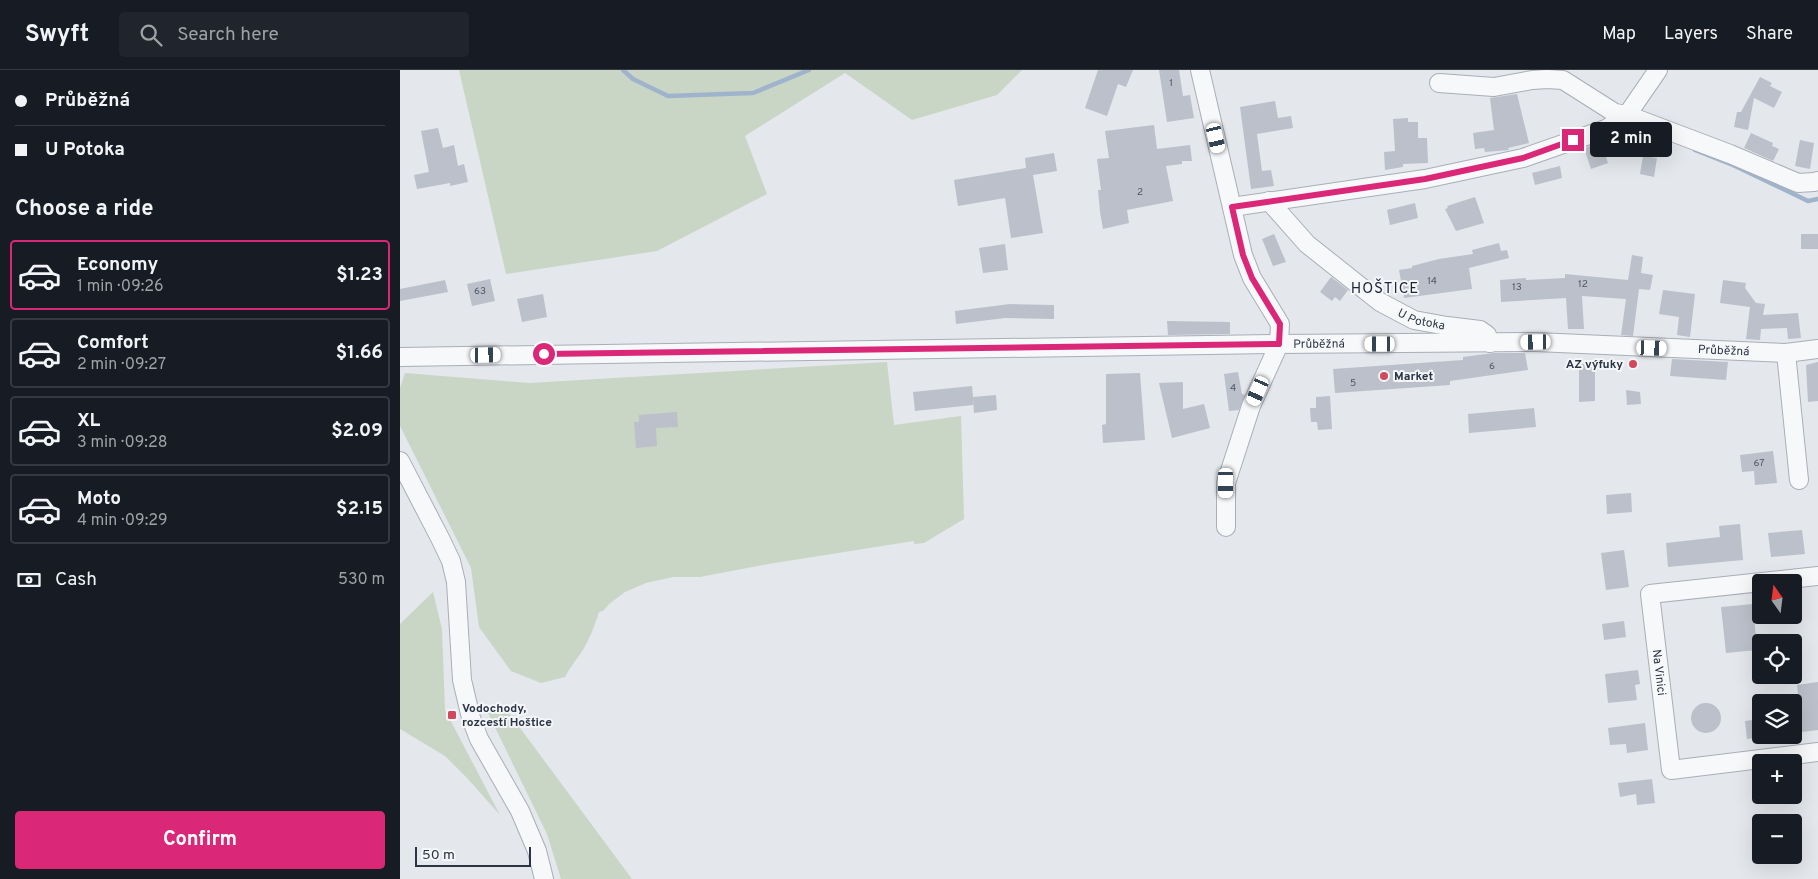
<!DOCTYPE html>
<html lang="en">
<head>
<meta charset="utf-8">
<style>
	body { margin:0; font-family:Overpass,sans-serif; background:#20242c; color:#f1f3f6; height:100vh; display:flex; flex-direction:column; font-size:19px; white-space:nowrap }
	* { box-sizing:border-box; margin:0 }
	p { font-size:16px; color:#9ea1a6 }
	.icon { flex:none; width:28px; height:28px; fill:none; stroke:currentColor; stroke-width:2; stroke-linecap:round; stroke-linejoin:round }
	.map { position:relative; flex:1; overflow:hidden }
	.details { display:flex; flex-direction:column; background:#171b24; width:400px }
	.details>* { flex:none }
	.hud { display:grid; align-content:center; height:110px; padding:0 15px; background:#171b24 }
	.needle { width:32px; rotate:346deg }
	.buttons { position:absolute; left:1352px; top:504px; display:grid; gap:10px }
	.buttons a { display:grid; place-items:center; width:50px; height:50px; border-radius:5px; background:#171b24; box-shadow:0 5px 20px #0002; font-size:25px }
	.scale { position:absolute; left:15px; bottom:12px; width:116px; box-sizing:border-box; padding-left:5px; border:2px solid #2b3445; border-top:0; font-size:14px; line-height:18px; white-space:nowrap; color:#2b3445; -webkit-text-stroke:4px #f4f6f9; paint-order:stroke }
	.end { position:absolute; width:22px; height:22px; margin:-11px; border:6px solid #db2777; background:#fff; box-shadow:0 0 0 2px #fff }
	.from { border-radius:50% }
	.bubble { position:absolute; height:35px; border-radius:5px; background:#171b24; box-shadow:0 5px 20px #0002; font-size:16px; font-weight:700; line-height:35px; text-align:center }
	.car { position:absolute; width:15px; height:30px; margin:-15px -8px; border-radius:6px; box-shadow:0 0 4px 1px #0007; background:linear-gradient(#fff 24%,#345 0 40%,#fff 0 76%,#345 0 86%,#fff 0) }
	.hud b { display:flex; align-items:center; gap:18px; height:48px; font-size:19px }
	.hud b+b { border-top:1px solid #363941 }
	.hud i { width:12px; height:12px; background:#f1f3f6 }
	ul { padding:0; list-style:none }
	li { display:flex; align-items:center; gap:15px; height:70px; margin:0 10px 8px; padding:0 5px; border:2px solid #363941; border-radius:5px }
	li div { flex:1 }
	li b { display:block; font-size:19px }
	li em { font-style:normal; font-weight:700 }
	li.current { border-color:#db2777 }
	li>.icon { width:45px; height:45px; stroke-width:1.5 }
	h2 { padding:0 15px; font-size:22px; line-height:60px }
	.pay { display:flex; align-items:center; gap:12px; height:55px; padding:0 15px; font-size:19px }
	.pay p { margin-inline-start:auto }
	.cta { display:flex; gap:10px; margin-top:auto; padding:10px 15px }
	.cta a { flex:1; height:58px; border-radius:5px; background:#db2777; color:#fff; font-size:20px; font-weight:700; line-height:58px; text-align:center }
	header { display:flex; align-items:center; gap:30px; box-sizing:border-box; height:70px; padding:0 25px; background:#171b24; border-bottom:1px solid #363941 }
	header strong { font-size:24px }
	nav { display:flex; gap:28px; margin-inline-start:auto; font-size:18px }
	.search { width:350px; height:45px; background:#20242c; display:flex; align-items:center; gap:12px; box-sizing:border-box; padding:0 18px; border-radius:5px; color:#9ea1a6; font-size:19px }
	main { display:flex; flex:1; min-height:0 }
	.map>svg:first-child { display:block }
	.green { fill:#c9d6c5 }
	.lines { fill:none; stroke-linecap:round; stroke-linejoin:round }
	.stream { stroke:#9fb4cc; stroke-width:4.5 }
	.building { fill:#bbc0ca }
	.minor-casing { stroke:#a9aeb7; stroke-width:20 }
	.minor { stroke:#f7f8fa; stroke-width:18 }
	.route { stroke:#db2777; stroke-width:6 }
	.poi-dot { fill:#d1495b; stroke:#f4f6f9; stroke-width:2 }
	.labels { text-anchor:middle; stroke-width:4; stroke-linejoin:round; paint-order:stroke }
	.number-label { font-size:10px; fill:#4f5766 }
	.street-label { font-size:12px; fill:#2b3445; stroke:#f4f6f9 }
	.poi-label { font-size:12px; font-weight:bold; fill:#2b3445; stroke:#f4f6f9; text-anchor:start }
	.quarter-label { font-size:15px; letter-spacing:1px; fill:#1d2536; stroke:#f4f6f9 }
</style>
</head>
<body>
<header>
<strong>Swyft</strong>
<div class="search"><svg class="icon" aria-label="search" viewBox="0 0 24 24"><circle cx="10" cy="10" r="6"/><path d="M15 15l6 6"/></svg>Search here</div>
<nav><a>Map</a><a>Layers</a><a>Share</a></nav>
</header>
<main>
<section class="details">
<div class="hud">
<b><i class="from"></i>Průběžná</b>
<b><i></i>U Potoka</b>
</div>
<h2>Choose a ride</h2>
<ul>
<li class="current"><svg class="icon" aria-label="car" viewBox="0 0 24 24"><path d="M5 17H2v-5l4-1 3-4h7l3 4 3 1v5h-3M9 17h6M6 11h13"/><circle cx="7" cy="17" r="2"/><circle cx="17" cy="17" r="2"/></svg><div><b>Economy</b><p>1 min · 09:26</p></div><em>$1.23</em></li>
<li><svg class="icon" aria-label="car" viewBox="0 0 24 24"><path d="M5 17H2v-5l4-1 3-4h7l3 4 3 1v5h-3M9 17h6M6 11h13"/><circle cx="7" cy="17" r="2"/><circle cx="17" cy="17" r="2"/></svg><div><b>Comfort</b><p>2 min · 09:27</p></div><em>$1.66</em></li>
<li><svg class="icon" aria-label="car" viewBox="0 0 24 24"><path d="M5 17H2v-5l4-1 3-4h7l3 4 3 1v5h-3M9 17h6M6 11h13"/><circle cx="7" cy="17" r="2"/><circle cx="17" cy="17" r="2"/></svg><div><b>XL</b><p>3 min · 09:28</p></div><em>$2.09</em></li>
<li><svg class="icon" aria-label="car" viewBox="0 0 24 24"><path d="M5 17H2v-5l4-1 3-4h7l3 4 3 1v5h-3M9 17h6M6 11h13"/><circle cx="7" cy="17" r="2"/><circle cx="17" cy="17" r="2"/></svg><div><b>Moto</b><p>4 min · 09:29</p></div><em>$2.15</em></li>
</ul>
<div class="pay"><svg class="icon" aria-label="cash" viewBox="0 0 24 24"><path d="M3 7h18v10H3z"/><circle cx="12" cy="12" r="2"/></svg>Cash<p>530 m</p></div>
<div class="cta"><a>Confirm</a></div>
</section>
<div class="map">
<svg width="1418" height="809" viewBox="0 0 1418 809">
	<rect width="100%" height="100%" fill="#e4e7ec"/>
	<path class="green" d="M 59,0 L 622,0 L 597,25 L 512,50 L 445,3 L 345,66 L 367,124 L 257,181 L 106,204 Z
		M 487,292 L 494,355 L 561,346 L 564,449 L 524,473 L 514,474 L 514,471 L 368,494 L 300,507 L 273,507 L 246,513 L 225,522 L 209,534 L 203,541 L 199,542 C 195,555 190,568 183,580 C 177,589 170,597 165,607 L 141,613 L 111,601 L 79,557 L 71,498 L 0,356 L 0,318 L 5,303 L 129,313 Z
		M 33,522 L 42,559 L 45,640 L 100,745 L 67,708 L 45,686 L 0,659 L 0,554 Z
		M 106,639 L 232,809 L 161,809 L 147,764 L 88,643 Z"/>
	<g class="lines">
		<path class="stream" d="M 223,0 L 233,9 L 268,26 L 353,23 L 409,0
			M 1295,80 L 1333,95 L 1408,131 L 1418,129"/>
	</g>
	<path class="building" d="M 698,0 L 733,0 L 726,17 L 718,14 L 707,46 L 685,38 Z
		M 759,0 L 779,0 L 783,26 L 790,25 L 794,48 L 767,52 Z
		M 1360,7 L 1372,13 L 1370,16 L 1382,22 L 1374,38 L 1354,28 L 1348,60 L 1334,57 L 1337,42 L 1341,42 Z
		M 1117,24 L 1129,73 L 1108,78 L 1109,80 L 1085,82 L 1084,78 L 1075,79 L 1073,63 L 1094,60 L 1090,28 Z
		M 875,31 L 878,48 L 891,46 L 893,58 L 857,64 L 862,101 L 871,100 L 874,116 L 851,119 L 840,37 Z
		M 1008,48 L 1008,52 L 1018,52 L 1018,68 L 1027,68 L 1028,93 L 1003,94 L 1003,97 L 985,100 L 984,82 L 995,81 L 993,49 Z
		M 754,55 L 757,79 L 790,75 L 792,91 L 782,91 L 782,94 L 766,96 L 773,131 L 727,140 L 729,153 L 703,159 L 700,142 L 698,120 L 701,120 L 697,89 L 709,88 L 705,61 Z
		M 38,58 L 43,78 L 54,75 L 58,96 L 64,94 L 68,112 L 50,116 L 50,113 L 17,119 L 14,105 L 29,102 L 21,61 Z
		M 1351,63 L 1373,73 L 1372,76 L 1379,79 L 1373,91 L 1344,78 Z
		M 1400,70 L 1414,73 L 1410,99 L 1395,96 Z
		M 1201,72 L 1208,93 L 1191,99 L 1184,78 Z
		M 654,83 L 657,101 L 633,105 L 643,163 L 611,168 L 605,128 L 558,136 L 554,110 L 626,98 L 625,88 Z
		M 1243,86 L 1257,88 L 1254,107 L 1240,104 Z
		M 1160,96 L 1162,108 L 1135,115 L 1132,103 Z
		M 1075,127 L 1084,153 L 1056,161 L 1045,139 L 1048,138 L 1047,136 Z
		M 1015,133 L 1018,148 L 990,155 L 987,140 Z
		M 874,164 L 886,192 L 873,196 L 862,169 Z
		M 1401,164 L 1418,164 L 1418,179 L 1401,179 Z
		M 1099,173 L 1101,181 L 1107,180 L 1109,188 L 1069,198 L 1072,219 L 1004,228 L 999,200 L 1012,198 L 1012,196 L 1039,189 L 1073,184 L 1072,180 Z
		M 605,174 L 608,200 L 583,203 L 579,178 Z
		M 1232,185 L 1243,187 L 1241,203 L 1253,205 L 1250,220 L 1239,219 L 1233,266 L 1221,265 L 1226,229 L 1182,226 L 1184,259 L 1168,259 L 1166,228 L 1101,232 L 1100,210 L 1126,208 L 1126,210 L 1165,208 L 1165,204 L 1228,210 Z
		M 931,207 L 948,220 L 940,231 L 935,227 L 932,231 L 920,222 Z
		M 90,209 L 95,231 L 72,236 L 67,214 Z
		M 45,210 L 48,222 L 0,231 L 0,219 Z
		M 1323,210 L 1346,213 L 1345,218 L 1356,233 L 1365,234 L 1363,245 L 1398,243 L 1401,268 L 1388,269 L 1387,258 L 1361,259 L 1360,270 L 1346,269 L 1350,237 L 1320,233 Z
		M 1263,220 L 1295,224 L 1290,267 L 1277,265 L 1279,247 L 1259,244 Z
		M 143,224 L 147,247 L 122,252 L 117,229 Z
		M 610,234 L 654,235 L 654,249 L 605,248 L 556,254 L 555,241 Z
		M 767,251 L 830,252 L 830,264 L 768,265 Z
		M 1094,283 L 1125,283 L 1128,300 L 1050,311 L 1050,315 L 935,323 L 933,299 L 1063,290 L 1063,287 Z
		M 1272,289 L 1328,292 L 1326,310 L 1270,306 Z
		M 1418,292 L 1418,331 L 1408,332 L 1406,295 Z
		M 1179,294 L 1195,294 L 1195,331 L 1179,332 Z
		M 838,302 L 842,324 L 845,325 L 839,340 L 829,341 L 824,304 Z
		M 740,303 L 745,370 L 703,373 L 702,355 L 706,354 L 706,304 Z
		M 783,312 L 783,339 L 804,334 L 810,358 L 772,368 L 759,313 Z
		M 572,316 L 573,327 L 596,325 L 597,340 L 574,343 L 573,329 L 573,335 L 515,341 L 513,322 Z
		M 1226,320 L 1240,322 L 1241,334 L 1227,335 Z
		M 930,326 L 932,359 L 918,360 L 917,352 L 911,352 L 910,338 L 916,338 L 916,327 Z
		M 1134,338 L 1136,357 L 1069,363 L 1068,344 Z
		M 277,342 L 278,357 L 256,358 L 257,376 L 236,378 L 234,352 L 239,352 L 239,345 Z
		M 1373,381 L 1377,413 L 1355,415 L 1354,401 L 1342,402 L 1340,385 Z
		M 1231,423 L 1232,442 L 1207,444 L 1206,425 Z
		M 1340,454 L 1343,490 L 1268,497 L 1266,473 L 1320,467 L 1319,456 Z
		M 1402,460 L 1405,484 L 1371,487 L 1368,463 Z
		M 1224,480 L 1229,517 L 1206,520 L 1201,483 Z
		M 1353,534 L 1357,580 L 1326,583 L 1321,537 Z
		M 1224,551 L 1226,567 L 1204,570 L 1202,554 Z
		M 1238,600 L 1240,614 L 1235,615 L 1237,630 L 1208,633 L 1205,604 Z
		M 1418,612 L 1418,660 L 1402,662 L 1397,615 Z
		M1291 648a15 15 0 1 1 30 0a15 15 0 1 1-30 0Z
		M 1361,649 L 1361,667 L 1347,669 L 1345,651 Z
		M 1245,653 L 1248,680 L 1227,683 L 1226,674 L 1210,675 L 1208,658 Z
		M 1252,709 L 1255,733 L 1237,735 L 1236,724 L 1220,727 L 1218,713 Z"/>
	<g class="lines">
		<defs>
			<g id="minor">
				<path d="M 800,0 L 843,185 L 852,208 L 880,254 L 879,274 L 851,336 L 826,413 L 826,457"/>
				<path d="M 1039,13 L 1094,17 L 1132,10 L 1147,9 L 1163,10 L 1215,43 L 1227,45 L 1330,84 L 1398,113 L 1414,112 L 1418,111"/>
				<path id="s1" d="M 869,131 L 907,174 L 980,232 L 1014,250 L 1047,256 L 1080,260 L 1087,265 L 1090,273"/>
				<path d="M 832,137 L 1025,109 L 1123,88 L 1206,59 L 1227,45 L 1258,0"/>
				<path d="M 1386,283 L 1399,410"/>
				<path id="s2" d="M 0,287 L 879,274 L 1136,272 L 1386,283 L 1418,279"/>
				<path d="M 0,391 L 40,468 L 51,491 L 56,512 L 62,610 L 71,648 L 79,669 L 120,741 L 137,781 L 144,809"/>
				<path id="s3" d="M 1418,506 L 1250,524 L 1271,700 L 1418,682"/>
			</g>
		</defs>
		<use href="#minor" class="minor-casing"/>
		<use href="#minor" class="minor"/>
	</g>
	<g class="lines">
		<path class="route" d="M 144,284 L 879,274 L 880,254 L 852,208 L 843,185 L 832,137 L 1025,109 L 1123,88 L 1173,70"/>
	</g>
	<g class="poi-dot">
		<circle cx="1233" cy="294" r="5"/>
		<circle cx="984" cy="306" r="5"/>
		<rect x="47" y="640" width="10" height="10" rx="2.5"/>
	</g>
	<g class="labels">
		<g class="number-label">
			<text x="771" y="16">1</text>
			<text x="740" y="125">2</text>
			<text x="1032" y="214">14</text>
			<text x="1183" y="217">12</text>
			<text x="1117" y="220">13</text>
			<text x="80" y="224">63</text>
			<text x="1092" y="299">6</text>
			<text x="953" y="316">5</text>
			<text x="833" y="321">4</text>
			<text x="1359" y="396">67</text>
		</g>
		<g class="street-label">
			<text dy="4" stroke="none"><textPath href="#s1" startOffset="196">U Potoka</textPath></text>
			<text dy="4" stroke="none"><textPath href="#s2" startOffset="919">Průběžná</textPath></text>
			<text dy="4" stroke="none"><textPath href="#s2" startOffset="1324">Průběžná</textPath></text>
			<text dy="4" stroke="none"><textPath href="#s3" startOffset="248">Na Vinici</textPath></text>
		</g>
		<g class="poi-label">
			<text x="1223" y="298" text-anchor="end">AZ výfuky</text>
			<text x="994" y="310">Market</text>
			<text x="62" y="642">Vodochody,<tspan x="62" dy="14">rozcestí Hoštice</tspan></text>
		</g>
		<g class="quarter-label">
			<text x="985" y="223">HOŠTICE</text>
		</g>
	</g>
</svg>
<div class="buttons">
<a><svg class="needle" viewBox="-14 -14 28 28"><path d="M0-13l5 13h-10z" fill="#e53935"/><path d="M0 13l5-13h-10z" fill="#9ea1a6"/></svg></a>
<a><svg class="icon" aria-label="locate" viewBox="0 0 24 24"><circle cx="12" cy="12" r="6"/><path d="M12 2v4M12 18v4M2 12h4M18 12h4"/></svg></a>
<a><svg class="icon" aria-label="layers" viewBox="0 0 24 24"><path d="M12 4l9 5-9 5-9-5zM3 14l9 5 9-5"/></svg></a>
<a>+</a>
<a>−</a>
</div>
<div class="scale">50 m</div>
<i class="end from" style="left:144px;top:284px"></i>
<i class="end" style="left:1173px;top:70px"></i>
<div class="bubble" style="left:1190px;top:52px;width:82px">2 min</div>
<i class="car" style="left:816px;top:68px;rotate:167deg"></i>
<i class="car" style="left:1136px;top:272px;rotate:269deg"></i>
<i class="car" style="left:980px;top:274px;rotate:270deg"></i>
<i class="car" style="left:1252px;top:278px;rotate:92deg"></i>
<i class="car" style="left:86px;top:285px;rotate:89deg"></i>
<i class="car" style="left:858px;top:321px;rotate:204deg"></i>
<i class="car" style="left:826px;top:413px;rotate:180deg"></i>
</div>
</main>
</body>
</html>
